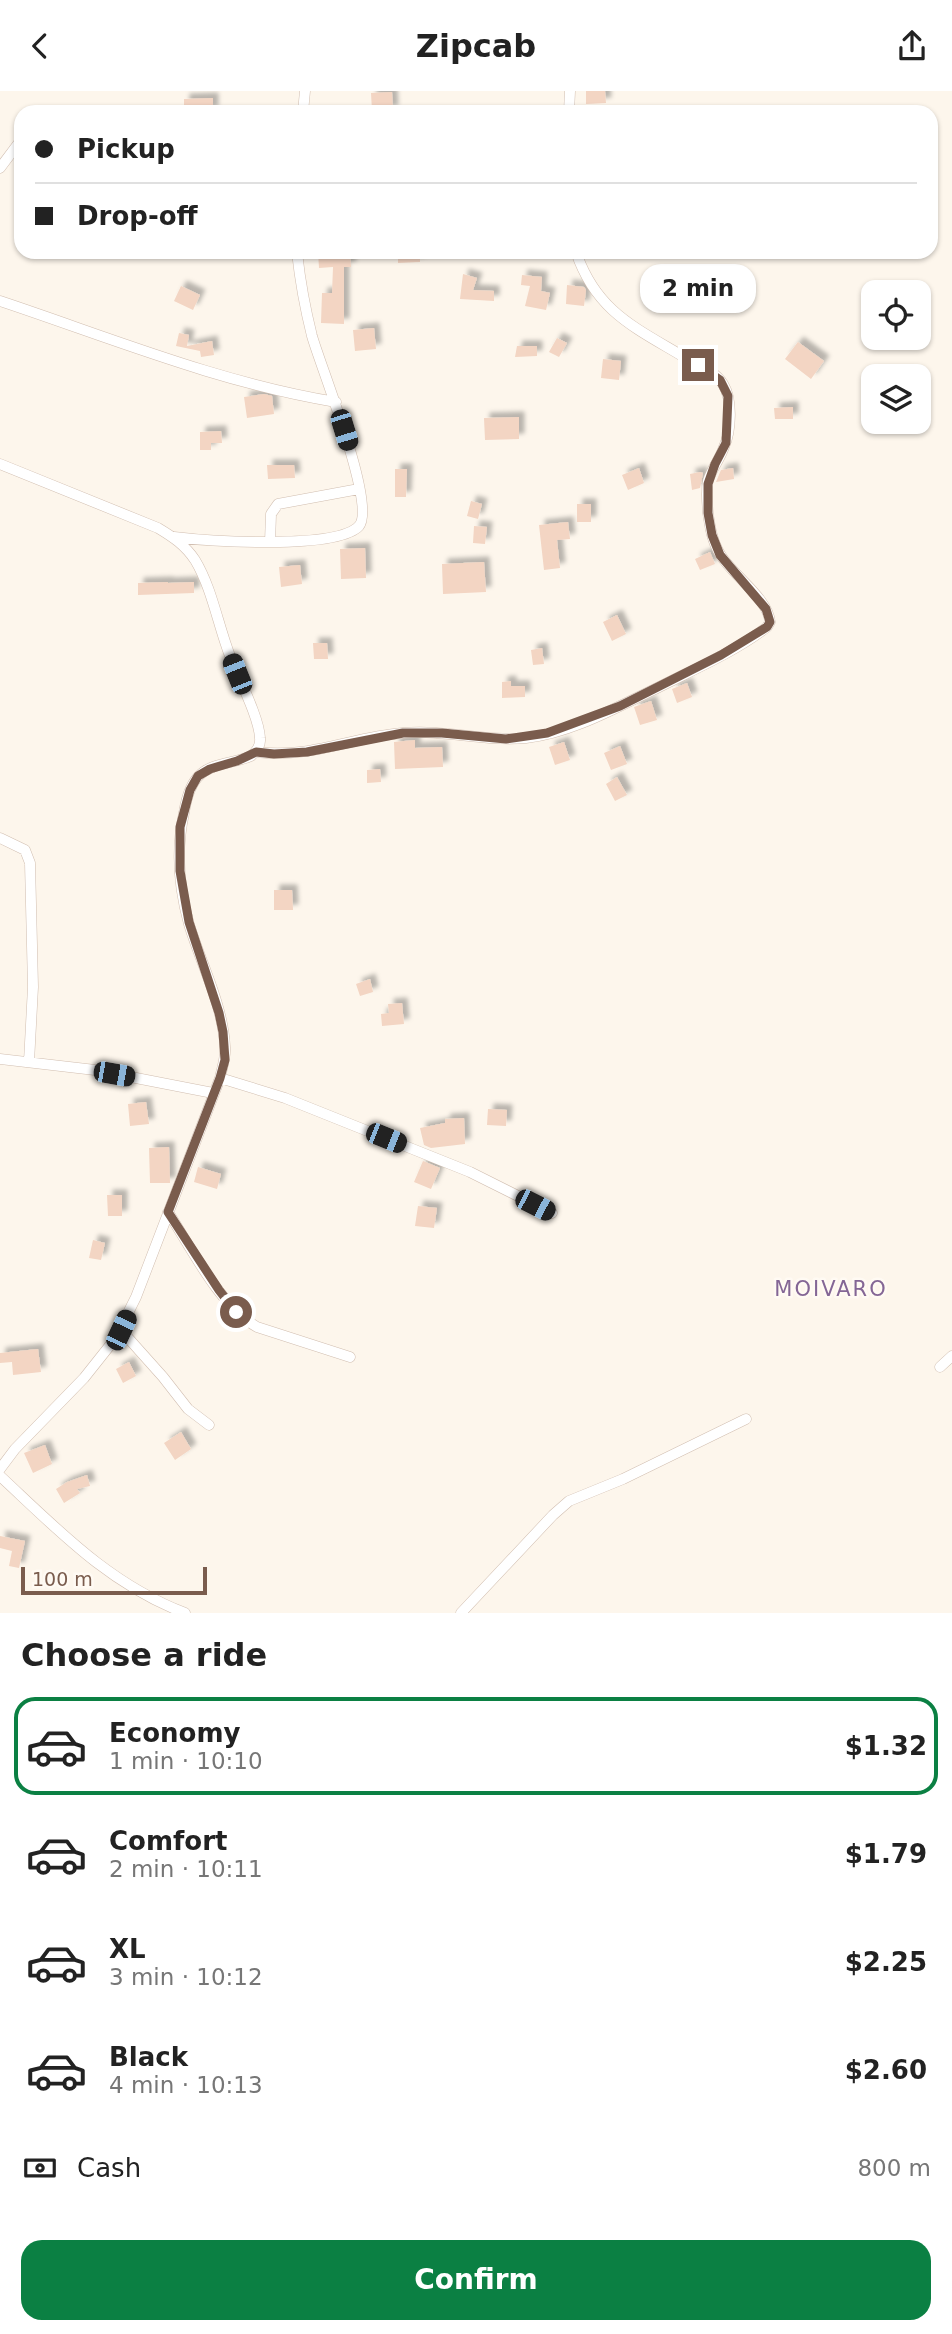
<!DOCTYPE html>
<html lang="en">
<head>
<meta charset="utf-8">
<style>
	body { margin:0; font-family:"DejaVu Sans",sans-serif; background:#f2f2f2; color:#222; height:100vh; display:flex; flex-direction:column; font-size:26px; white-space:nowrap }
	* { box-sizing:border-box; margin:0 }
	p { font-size:23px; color:#767676 }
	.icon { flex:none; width:38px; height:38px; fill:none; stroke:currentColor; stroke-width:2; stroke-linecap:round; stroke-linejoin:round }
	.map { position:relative; height:1522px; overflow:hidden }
	.details { display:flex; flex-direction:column; background:#fff; flex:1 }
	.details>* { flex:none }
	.guide { position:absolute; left:14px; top:14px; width:924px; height:154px; border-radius:21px; box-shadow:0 2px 5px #0004; display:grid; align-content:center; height:154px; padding:0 21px; background:#fff }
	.fabs { position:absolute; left:861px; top:189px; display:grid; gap:14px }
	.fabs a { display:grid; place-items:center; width:70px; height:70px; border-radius:14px; background:#fff; box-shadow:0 2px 5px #0004; font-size:35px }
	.scale { position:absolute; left:21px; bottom:18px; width:186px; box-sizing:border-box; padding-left:7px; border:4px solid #7a5c4d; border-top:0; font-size:19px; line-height:24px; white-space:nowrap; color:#7a5c4d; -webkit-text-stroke:5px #fffaf3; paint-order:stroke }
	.end { position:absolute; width:32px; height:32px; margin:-16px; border:9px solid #7a5c4d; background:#fff; box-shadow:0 0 0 4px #fff }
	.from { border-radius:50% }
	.bubble { position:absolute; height:49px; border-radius:21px; background:#fff; box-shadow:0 2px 5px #0004; font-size:23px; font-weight:700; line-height:49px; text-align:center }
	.car { position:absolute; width:21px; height:42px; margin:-21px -10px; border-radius:9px; box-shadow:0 0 5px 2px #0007; background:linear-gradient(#222 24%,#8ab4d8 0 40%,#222 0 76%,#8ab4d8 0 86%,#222 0) }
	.guide b { display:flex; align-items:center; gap:24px; height:66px; font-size:26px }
	.guide b+b { border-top:2px solid #e0e0e0 }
	.guide i { width:18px; height:18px; background:#222 }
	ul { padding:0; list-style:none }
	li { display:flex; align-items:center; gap:21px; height:98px; margin:0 14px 10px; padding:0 7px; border:4px solid transparent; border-radius:21px }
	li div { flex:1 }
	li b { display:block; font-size:26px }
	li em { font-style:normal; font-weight:700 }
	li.on { border-color:#0b8043 }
	li>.icon { width:63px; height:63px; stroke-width:1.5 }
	h2 { padding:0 21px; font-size:32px; line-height:84px }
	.pay { display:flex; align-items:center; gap:18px; height:77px; padding:0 21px; font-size:26px }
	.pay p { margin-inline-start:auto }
	.button { display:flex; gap:14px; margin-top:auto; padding:14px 21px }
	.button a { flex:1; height:80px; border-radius:21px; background:#0b8043; color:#fff; font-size:28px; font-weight:700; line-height:80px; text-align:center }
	header { display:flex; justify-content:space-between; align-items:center; height:91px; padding:0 21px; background:#fff; font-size:32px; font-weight:700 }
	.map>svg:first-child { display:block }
	.building { fill:#f3d5c3; filter:url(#shadow) }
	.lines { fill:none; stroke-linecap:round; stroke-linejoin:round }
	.minor-casing { stroke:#d1beb0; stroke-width:11 }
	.minor { stroke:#fff; stroke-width:10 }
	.route { stroke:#7a5c4d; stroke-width:9 }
	.labels { text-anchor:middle; stroke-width:5; stroke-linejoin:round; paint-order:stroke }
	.neighbourhood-label { font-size:21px; letter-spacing:2px; fill:#846695; stroke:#fffaf3 }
</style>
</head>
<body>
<header><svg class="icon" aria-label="back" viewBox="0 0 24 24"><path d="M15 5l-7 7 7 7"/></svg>Zipcab<svg class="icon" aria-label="share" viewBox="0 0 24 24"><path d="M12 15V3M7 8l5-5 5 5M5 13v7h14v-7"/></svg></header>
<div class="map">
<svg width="952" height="1522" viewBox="0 0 952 1522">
	<defs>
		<filter id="shadow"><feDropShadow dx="5.5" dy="-5.5" stdDeviation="2" flood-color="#0004"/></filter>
	</defs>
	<rect width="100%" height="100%" fill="#fdf6ec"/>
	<path class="building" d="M 586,0 L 605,0 L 606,12 L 586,13 Z
		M 392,1 L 393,20 L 372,20 L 371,2 Z
		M 213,7 L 213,21 L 184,21 L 184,8 Z
		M 318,161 L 350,161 L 351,176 L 344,176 L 344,233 L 321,232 L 322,202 L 332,202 L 333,176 L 319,177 Z
		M 398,161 L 420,161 L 420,171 L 398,172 Z
		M 463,183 L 477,187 L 473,199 L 494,200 L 494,210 L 460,208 Z
		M 522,184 L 542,186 L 541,200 L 550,202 L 546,219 L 525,215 L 530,195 L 521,194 Z
		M 567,194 L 584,196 L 586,199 L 584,215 L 566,213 Z
		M 181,195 L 200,204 L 193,219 L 174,210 Z
		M 374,237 L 376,258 L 355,260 L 353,239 Z
		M 179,242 L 189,244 L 187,255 L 212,250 L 214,264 L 201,266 L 200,260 L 176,255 Z
		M 557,247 L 567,252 L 559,266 L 549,261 Z
		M 798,251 L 824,270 L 811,288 L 785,268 Z
		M 517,255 L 537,255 L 537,265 L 515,266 Z
		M 603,268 L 621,270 L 619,289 L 601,287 Z
		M 264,303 L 272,305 L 274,323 L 247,327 L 244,306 Z
		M 793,316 L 793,328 L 775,328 L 774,317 Z
		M 519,326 L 519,348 L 485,349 L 484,327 Z
		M 221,340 L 222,352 L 211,352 L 211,359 L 200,359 L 200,341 Z
		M 267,374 L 294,374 L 295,387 L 268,388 Z
		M 639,377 L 644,392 L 628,399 L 622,384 Z
		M 733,377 L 734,388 L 716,391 L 721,379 Z
		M 395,378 L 407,378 L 406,406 L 395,406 Z
		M 700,381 L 703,382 L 700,397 L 692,399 L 690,383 Z
		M 471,410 L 482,413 L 478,428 L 467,425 Z
		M 577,413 L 591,413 L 591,431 L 577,431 Z
		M 568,431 L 570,448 L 557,449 L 560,477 L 544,479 L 539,434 Z
		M 474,435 L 487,436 L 485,453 L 473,452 Z
		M 365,457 L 366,487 L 341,488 L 340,458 Z
		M 710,461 L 715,473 L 700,479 L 695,468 Z
		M 484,471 L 486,501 L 443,503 L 442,473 Z
		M 300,474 L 302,493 L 281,496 L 279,476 Z
		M 168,491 L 168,492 L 194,491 L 194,502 L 138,504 L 138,492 Z
		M 617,524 L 626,543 L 612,550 L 603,531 Z
		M 313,552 L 327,552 L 328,568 L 314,568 Z
		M 542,557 L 544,573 L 533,574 L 531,559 Z
		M 511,590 L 511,595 L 525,595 L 525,606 L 502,607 L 502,591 Z
		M 687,592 L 692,606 L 677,612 L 672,598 Z
		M 651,610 L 657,629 L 640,634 L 634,616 Z
		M 415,649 L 415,657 L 442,656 L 443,676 L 395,678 L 394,651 Z
		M 564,651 L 570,669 L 555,674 L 549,656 Z
		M 620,655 L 627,673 L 611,679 L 604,662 Z
		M 380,678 L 381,691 L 367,692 L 367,679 Z
		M 617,686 L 627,704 L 615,710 L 606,693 Z
		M 274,799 L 292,799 L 293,819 L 274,819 Z
		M 370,888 L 373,901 L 360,905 L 356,893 Z
		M 402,912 L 404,933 L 382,935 L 381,923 L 389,922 L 388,913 Z
		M 146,1011 L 149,1033 L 130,1035 L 128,1013 Z
		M 488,1018 L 507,1019 L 506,1035 L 487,1034 Z
		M 464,1027 L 465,1053 L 431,1057 L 424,1054 L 420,1037 L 445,1032 L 445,1028 Z
		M 169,1056 L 170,1092 L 150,1092 L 149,1057 Z
		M 423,1070 L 440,1077 L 431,1098 L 414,1091 Z
		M 198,1076 L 221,1083 L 217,1098 L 194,1091 Z
		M 107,1104 L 122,1104 L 122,1125 L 108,1125 Z
		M 418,1115 L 437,1117 L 434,1137 L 415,1135 Z
		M 93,1149 L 105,1152 L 101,1169 L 89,1167 Z
		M 38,1258 L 41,1281 L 13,1284 L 12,1271 L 0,1272 L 0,1262 Z
		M 129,1271 L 136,1285 L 123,1292 L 116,1278 Z
		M 181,1341 L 191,1358 L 175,1369 L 164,1352 Z
		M 45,1354 L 52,1373 L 33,1382 L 24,1362 Z
		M 87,1384 L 90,1395 L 77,1398 L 80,1402 L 64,1412 L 56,1398 L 67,1391 Z
		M 0,1445 L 25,1450 L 19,1477 L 9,1475 L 12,1460 L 0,1457 Z"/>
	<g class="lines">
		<defs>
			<path id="minor" d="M 303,21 L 305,0
				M 569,21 L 570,0
				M 0,77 L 21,49
				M 0,210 C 111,247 220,292 336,311
				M 0,373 L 158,437 C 173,446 185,454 195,469 C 212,497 218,534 230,565 C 238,586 259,626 260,647 C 261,655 257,660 251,665 C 235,672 213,672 201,683 C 190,692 186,709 184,722 C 176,758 179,797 189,833 C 201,873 223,914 225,956 C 226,966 222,977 220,987 L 136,1206 L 115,1248 L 84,1287 L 15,1358 L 0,1378
				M 174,446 C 207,450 337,459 359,435 C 377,415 320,274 312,245 C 305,217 300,190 297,161
				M 270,451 L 271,423 L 278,413 L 359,398
				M 256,661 C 311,668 351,646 403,642 C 444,638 485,651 526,647 C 571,642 615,617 655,598 C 692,579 733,562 767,536 L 770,531 C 768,507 732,484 720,463 C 712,450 710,436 708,422 C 707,411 706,400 708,390 C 712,377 720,368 724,356 C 731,340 733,309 723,293 C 715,280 697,273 684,266 C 634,236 596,220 576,161
				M 0,747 L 25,759 L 30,772 L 33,896 L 29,971
				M 0,968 L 95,979 L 213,1002
				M 220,987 L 285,1007 L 470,1081 L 552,1122
				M 168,1121 C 192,1158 219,1214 257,1236 L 350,1266
				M 121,1239 L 163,1286 L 188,1318 L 209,1334
				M 940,1276 L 952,1265
				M 0,1385 C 58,1439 109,1493 185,1522
				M 461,1522 L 553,1424 L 569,1410 L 623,1388 L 746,1328"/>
		</defs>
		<use href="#minor" class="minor-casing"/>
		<use href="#minor" class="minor"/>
	</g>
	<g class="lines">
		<path class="route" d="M 236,1221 L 219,1199 L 168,1121 L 220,987 L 225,969 L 223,941 L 219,922 L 189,831 L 180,780 L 180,736 L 190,699 L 198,685 L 210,678 L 237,670 L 256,661 L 274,663 L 307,661 L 403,642 L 442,642 L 506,648 L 547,642 L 620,615 L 721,564 L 767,536 L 770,531 L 766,518 L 720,464 L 712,444 L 708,422 L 708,393 L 715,373 L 726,352 L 728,305 L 720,289 L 698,274"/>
	</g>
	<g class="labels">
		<g class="neighbourhood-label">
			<text x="831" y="1205">MOIVARO</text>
		</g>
	</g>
</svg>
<div class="fabs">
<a><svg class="icon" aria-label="locate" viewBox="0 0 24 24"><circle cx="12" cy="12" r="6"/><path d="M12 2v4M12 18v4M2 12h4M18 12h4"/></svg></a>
<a><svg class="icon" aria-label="layers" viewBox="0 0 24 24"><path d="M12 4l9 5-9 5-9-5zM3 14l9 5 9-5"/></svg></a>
</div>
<div class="scale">100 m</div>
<i class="end from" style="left:236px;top:1221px"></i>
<i class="end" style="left:698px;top:274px"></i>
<div class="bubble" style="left:640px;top:173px;width:116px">2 min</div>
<i class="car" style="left:344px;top:339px;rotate:163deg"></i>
<i class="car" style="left:237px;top:583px;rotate:338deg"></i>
<i class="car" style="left:114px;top:983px;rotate:100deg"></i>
<i class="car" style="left:386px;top:1047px;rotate:112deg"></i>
<i class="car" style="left:535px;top:1114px;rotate:117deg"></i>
<i class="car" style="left:121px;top:1239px;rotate:25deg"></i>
<div class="guide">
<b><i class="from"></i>Pickup</b>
<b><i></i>Drop-off</b>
</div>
</div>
<section class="details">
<h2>Choose a ride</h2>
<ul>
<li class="on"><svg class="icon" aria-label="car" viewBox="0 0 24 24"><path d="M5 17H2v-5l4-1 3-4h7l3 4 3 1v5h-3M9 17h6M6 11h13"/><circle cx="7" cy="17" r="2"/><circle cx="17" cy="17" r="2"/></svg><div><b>Economy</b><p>1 min · 10:10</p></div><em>$1.32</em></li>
<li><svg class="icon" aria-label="car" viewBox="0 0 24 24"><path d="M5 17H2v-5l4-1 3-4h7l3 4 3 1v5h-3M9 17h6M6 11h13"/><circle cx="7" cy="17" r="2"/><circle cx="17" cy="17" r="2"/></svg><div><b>Comfort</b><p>2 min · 10:11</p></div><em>$1.79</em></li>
<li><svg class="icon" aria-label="car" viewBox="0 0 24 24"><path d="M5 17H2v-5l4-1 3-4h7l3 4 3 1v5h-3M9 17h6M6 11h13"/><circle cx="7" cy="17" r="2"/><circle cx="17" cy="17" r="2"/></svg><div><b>XL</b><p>3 min · 10:12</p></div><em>$2.25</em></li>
<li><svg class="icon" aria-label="car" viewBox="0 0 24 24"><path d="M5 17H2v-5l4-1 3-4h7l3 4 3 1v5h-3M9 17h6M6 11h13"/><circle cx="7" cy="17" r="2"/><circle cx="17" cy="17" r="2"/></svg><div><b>Black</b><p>4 min · 10:13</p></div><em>$2.60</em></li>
</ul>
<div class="pay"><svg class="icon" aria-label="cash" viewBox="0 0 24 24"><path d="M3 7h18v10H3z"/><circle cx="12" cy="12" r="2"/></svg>Cash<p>800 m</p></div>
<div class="button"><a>Confirm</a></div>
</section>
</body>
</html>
